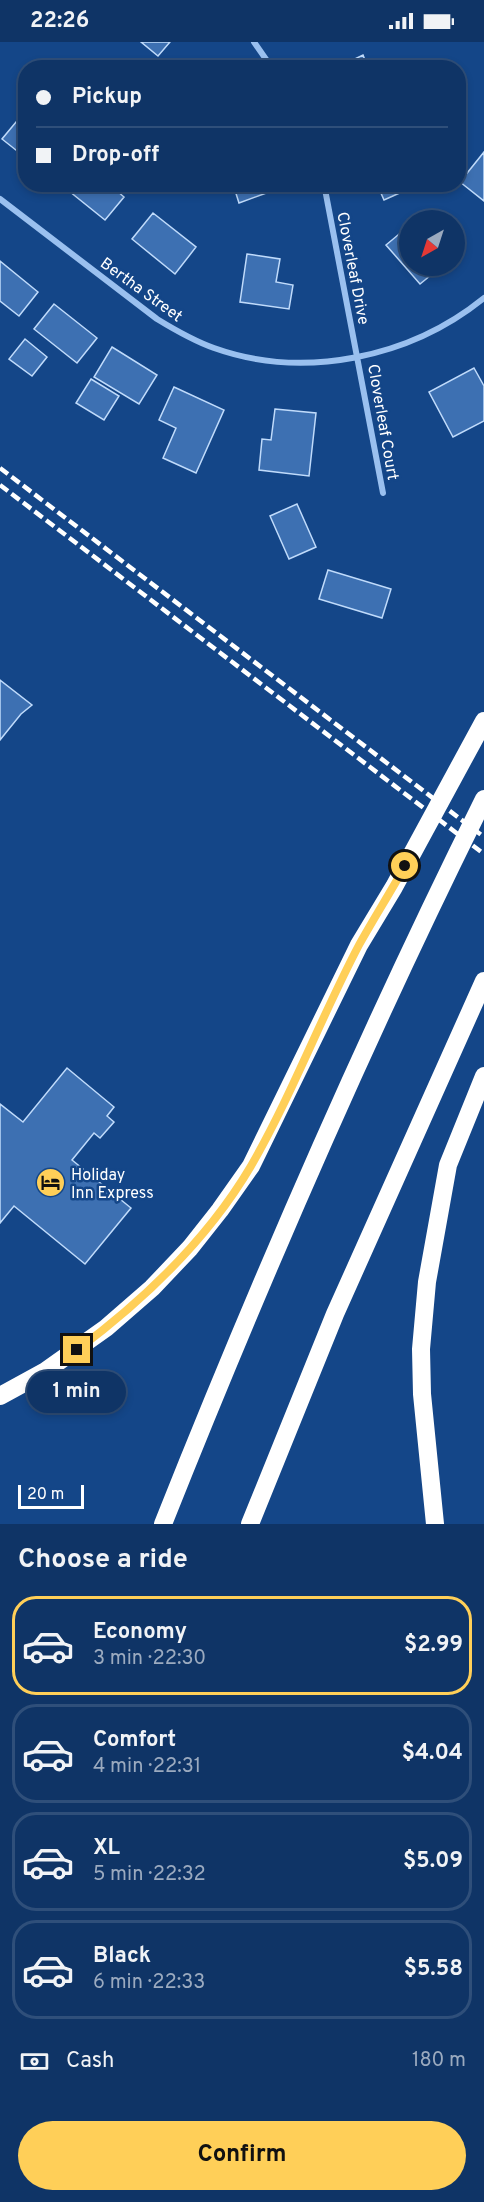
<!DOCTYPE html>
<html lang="en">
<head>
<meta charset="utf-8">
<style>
	body { margin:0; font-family:Overpass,sans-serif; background:#1d3f6f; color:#f1f3f6; height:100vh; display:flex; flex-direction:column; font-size:22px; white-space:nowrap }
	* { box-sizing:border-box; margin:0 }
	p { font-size:20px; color:#9baabf }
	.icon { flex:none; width:33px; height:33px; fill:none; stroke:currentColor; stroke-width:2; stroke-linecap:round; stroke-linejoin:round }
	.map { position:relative; height:1482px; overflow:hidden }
	.drawer { display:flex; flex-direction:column; background:#0f3466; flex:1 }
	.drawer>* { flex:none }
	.top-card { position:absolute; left:18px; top:18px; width:448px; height:132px; border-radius:24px; box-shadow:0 3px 9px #0003,0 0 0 2px #2f4f7a; display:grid; align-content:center; height:132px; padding:0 18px; background:#0f3466 }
	.needle { width:39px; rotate:219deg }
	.buttons { position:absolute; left:399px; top:168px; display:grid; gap:12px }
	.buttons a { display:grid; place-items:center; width:66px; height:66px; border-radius:50%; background:#0f3466; box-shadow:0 3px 9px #0003,0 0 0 2px #2f4f7a; font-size:30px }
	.scale { position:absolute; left:18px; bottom:15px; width:66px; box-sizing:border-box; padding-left:6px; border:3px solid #fff; border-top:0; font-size:16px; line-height:21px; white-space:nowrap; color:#fff; -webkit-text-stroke:4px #144688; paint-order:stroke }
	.end { position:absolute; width:27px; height:27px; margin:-14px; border:8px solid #ffcf58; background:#111; box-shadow:0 0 0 3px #111 }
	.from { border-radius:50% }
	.bubble { position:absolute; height:42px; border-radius:21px; background:#0f3466; box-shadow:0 3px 9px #0003,0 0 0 2px #2f4f7a; font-size:20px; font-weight:700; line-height:42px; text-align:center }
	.top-card b { display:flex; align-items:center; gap:21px; height:57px; font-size:22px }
	.top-card b+b { border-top:2px solid #2f4f7a }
	.top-card i { width:15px; height:15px; background:#f1f3f6 }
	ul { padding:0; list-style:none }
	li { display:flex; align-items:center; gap:18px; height:99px; margin:0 12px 9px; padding:0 6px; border:3px solid #2f4f7a; border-radius:24px }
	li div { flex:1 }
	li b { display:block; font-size:22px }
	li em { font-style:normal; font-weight:700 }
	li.selected { border-color:#ffcf58 }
	li>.icon { width:54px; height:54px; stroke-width:1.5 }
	h2 { padding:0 18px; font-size:27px; line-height:72px }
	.pay { display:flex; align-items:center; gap:15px; height:66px; padding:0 18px; font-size:22px }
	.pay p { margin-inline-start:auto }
	.button { display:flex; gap:12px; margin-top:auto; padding:12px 18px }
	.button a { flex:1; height:69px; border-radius:36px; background:#ffcf58; color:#111; font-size:24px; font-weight:700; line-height:69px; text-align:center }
	.status { display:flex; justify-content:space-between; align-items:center; height:42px; padding:0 30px; background:#0f3466; direction:ltr }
	.status svg { height:16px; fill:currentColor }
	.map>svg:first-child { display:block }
	.building { fill:#3d70b2; stroke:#c0dbfb; stroke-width:1.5 }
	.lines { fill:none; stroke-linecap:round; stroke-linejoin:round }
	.minor { stroke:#9ac0ef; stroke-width:6 }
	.motorway { stroke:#fff; stroke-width:18 }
	.rail { stroke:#fff; stroke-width:4.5; stroke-dasharray:10 4.5; stroke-linecap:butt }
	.route { stroke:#ffcf58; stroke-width:8 }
	.labels { text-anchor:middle; stroke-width:5; stroke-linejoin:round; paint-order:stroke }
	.street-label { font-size:16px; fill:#fff; stroke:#144688 }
	.poi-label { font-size:16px; fill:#fff; stroke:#144688; text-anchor:start }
</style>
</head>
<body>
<div class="status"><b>22:26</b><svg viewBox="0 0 49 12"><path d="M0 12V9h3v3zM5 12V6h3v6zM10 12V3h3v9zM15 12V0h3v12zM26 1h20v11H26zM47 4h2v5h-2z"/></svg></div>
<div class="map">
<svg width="484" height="1482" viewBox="0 0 484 1482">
	<rect width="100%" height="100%" fill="#144688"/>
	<path class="building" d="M 141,0 L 170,0 L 158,14 Z
		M 363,13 L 368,26 L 336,26 Z
		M 26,68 L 26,116 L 2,97 Z
		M 484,110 L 484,159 L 460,140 Z
		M 65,142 L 109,142 L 124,155 L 105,178 L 64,145 Z
		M 233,142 L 270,142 L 272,149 L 239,161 Z
		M 377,142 L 412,142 L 413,145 L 384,158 Z
		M 153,171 L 196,205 L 175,232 L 132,197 Z
		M 410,183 L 410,224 L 442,224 L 420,242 L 386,203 Z
		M 247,212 L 280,217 L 276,240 L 293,243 L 289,267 L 240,260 Z
		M 0,219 L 38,250 L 19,274 L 0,259 Z
		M 54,262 L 97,296 L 77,321 L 34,287 Z
		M 25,297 L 47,315 L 32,334 L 9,317 Z
		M 112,305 L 157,333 L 139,362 L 94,335 Z
		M 474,326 L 484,344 L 484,379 L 453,395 L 429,350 Z
		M 91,337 L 119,354 L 104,378 L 76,361 Z
		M 174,345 L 224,368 L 196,431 L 163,416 L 176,386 L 159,378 Z
		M 275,367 L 316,371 L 309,434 L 259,428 L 262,397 L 271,398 Z
		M 297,462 L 316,505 L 289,517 L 270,474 Z
		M 328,528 L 391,547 L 382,576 L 319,557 Z
		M 0,638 L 32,663 L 21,672 L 0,698 Z
		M 67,1026 L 114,1065 L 107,1074 L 114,1080 L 100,1096 L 94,1091 L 72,1118 L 131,1166 L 85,1222 L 14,1164 L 0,1181 L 0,1062 L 23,1080 Z"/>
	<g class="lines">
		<path class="minor" d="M 254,0 L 272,26
			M 324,142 L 383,451
			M 0,157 L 157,277 C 175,288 194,299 214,306 C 304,338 410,316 484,256"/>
		<path class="motorway" d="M 0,1354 L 44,1330 L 106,1286 L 152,1246 L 190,1206 L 220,1168 L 251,1124 L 359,903 L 394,845 L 484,679
			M 163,1482 C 261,1236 366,994 484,757
			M 250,1482 L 335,1272 L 484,939
			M 435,1482 L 422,1352 L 421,1307 L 427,1240 L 448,1123 L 484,1034"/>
		<path class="rail" d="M 0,426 L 484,795
			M 0,443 L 484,812"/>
	</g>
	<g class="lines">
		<path class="route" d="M 77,1308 C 144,1258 208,1197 251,1124 C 292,1053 321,975 359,903 C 374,876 390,851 405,824"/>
	</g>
	<defs>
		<symbol id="hotel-disc" viewBox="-11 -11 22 22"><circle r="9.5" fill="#ffcf58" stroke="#144688"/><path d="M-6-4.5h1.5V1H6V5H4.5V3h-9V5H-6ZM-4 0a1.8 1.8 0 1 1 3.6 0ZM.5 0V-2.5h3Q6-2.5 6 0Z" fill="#111"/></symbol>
	</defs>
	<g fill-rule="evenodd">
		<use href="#hotel-disc" x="34" y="1124" width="33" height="33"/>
	</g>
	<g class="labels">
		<g class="street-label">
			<text transform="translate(354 226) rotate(79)" y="6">Cloverleaf Drive</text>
			<text transform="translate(142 247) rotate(36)" y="6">Bertha Street</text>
			<text transform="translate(384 380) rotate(80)" y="6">Cloverleaf Court</text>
		</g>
		<g class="poi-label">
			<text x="71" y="1138">Holiday<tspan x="71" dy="18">Inn Express</tspan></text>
		</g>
	</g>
</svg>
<div class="buttons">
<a><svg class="needle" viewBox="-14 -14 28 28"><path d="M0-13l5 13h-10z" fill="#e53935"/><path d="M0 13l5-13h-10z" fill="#9baabf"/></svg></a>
</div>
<div class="scale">20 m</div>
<i class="end from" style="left:405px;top:824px"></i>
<i class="end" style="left:77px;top:1308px"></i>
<div class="bubble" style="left:27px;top:1329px;width:99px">1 min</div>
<div class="top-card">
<b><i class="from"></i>Pickup</b>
<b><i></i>Drop-off</b>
</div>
</div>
<section class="drawer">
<h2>Choose a ride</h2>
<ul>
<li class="selected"><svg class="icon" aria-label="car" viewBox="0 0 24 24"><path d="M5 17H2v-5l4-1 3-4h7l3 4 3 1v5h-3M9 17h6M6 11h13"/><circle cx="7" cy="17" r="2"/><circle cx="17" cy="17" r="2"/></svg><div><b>Economy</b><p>3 min · 22:30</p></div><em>$2.99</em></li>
<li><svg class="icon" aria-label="car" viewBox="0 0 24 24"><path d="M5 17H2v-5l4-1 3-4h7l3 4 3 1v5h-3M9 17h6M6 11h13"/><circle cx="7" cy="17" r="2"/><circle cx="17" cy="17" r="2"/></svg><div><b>Comfort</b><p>4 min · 22:31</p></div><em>$4.04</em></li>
<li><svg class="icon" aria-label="car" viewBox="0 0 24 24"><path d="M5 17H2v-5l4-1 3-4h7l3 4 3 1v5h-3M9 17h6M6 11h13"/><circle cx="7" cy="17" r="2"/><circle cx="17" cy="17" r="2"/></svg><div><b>XL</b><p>5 min · 22:32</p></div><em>$5.09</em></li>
<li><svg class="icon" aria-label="car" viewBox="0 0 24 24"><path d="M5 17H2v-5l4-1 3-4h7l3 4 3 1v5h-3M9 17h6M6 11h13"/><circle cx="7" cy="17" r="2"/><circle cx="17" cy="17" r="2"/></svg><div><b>Black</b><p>6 min · 22:33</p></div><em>$5.58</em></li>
</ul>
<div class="pay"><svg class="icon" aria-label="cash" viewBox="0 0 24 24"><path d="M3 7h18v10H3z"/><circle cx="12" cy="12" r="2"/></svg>Cash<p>180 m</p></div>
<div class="button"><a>Confirm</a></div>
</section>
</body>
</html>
